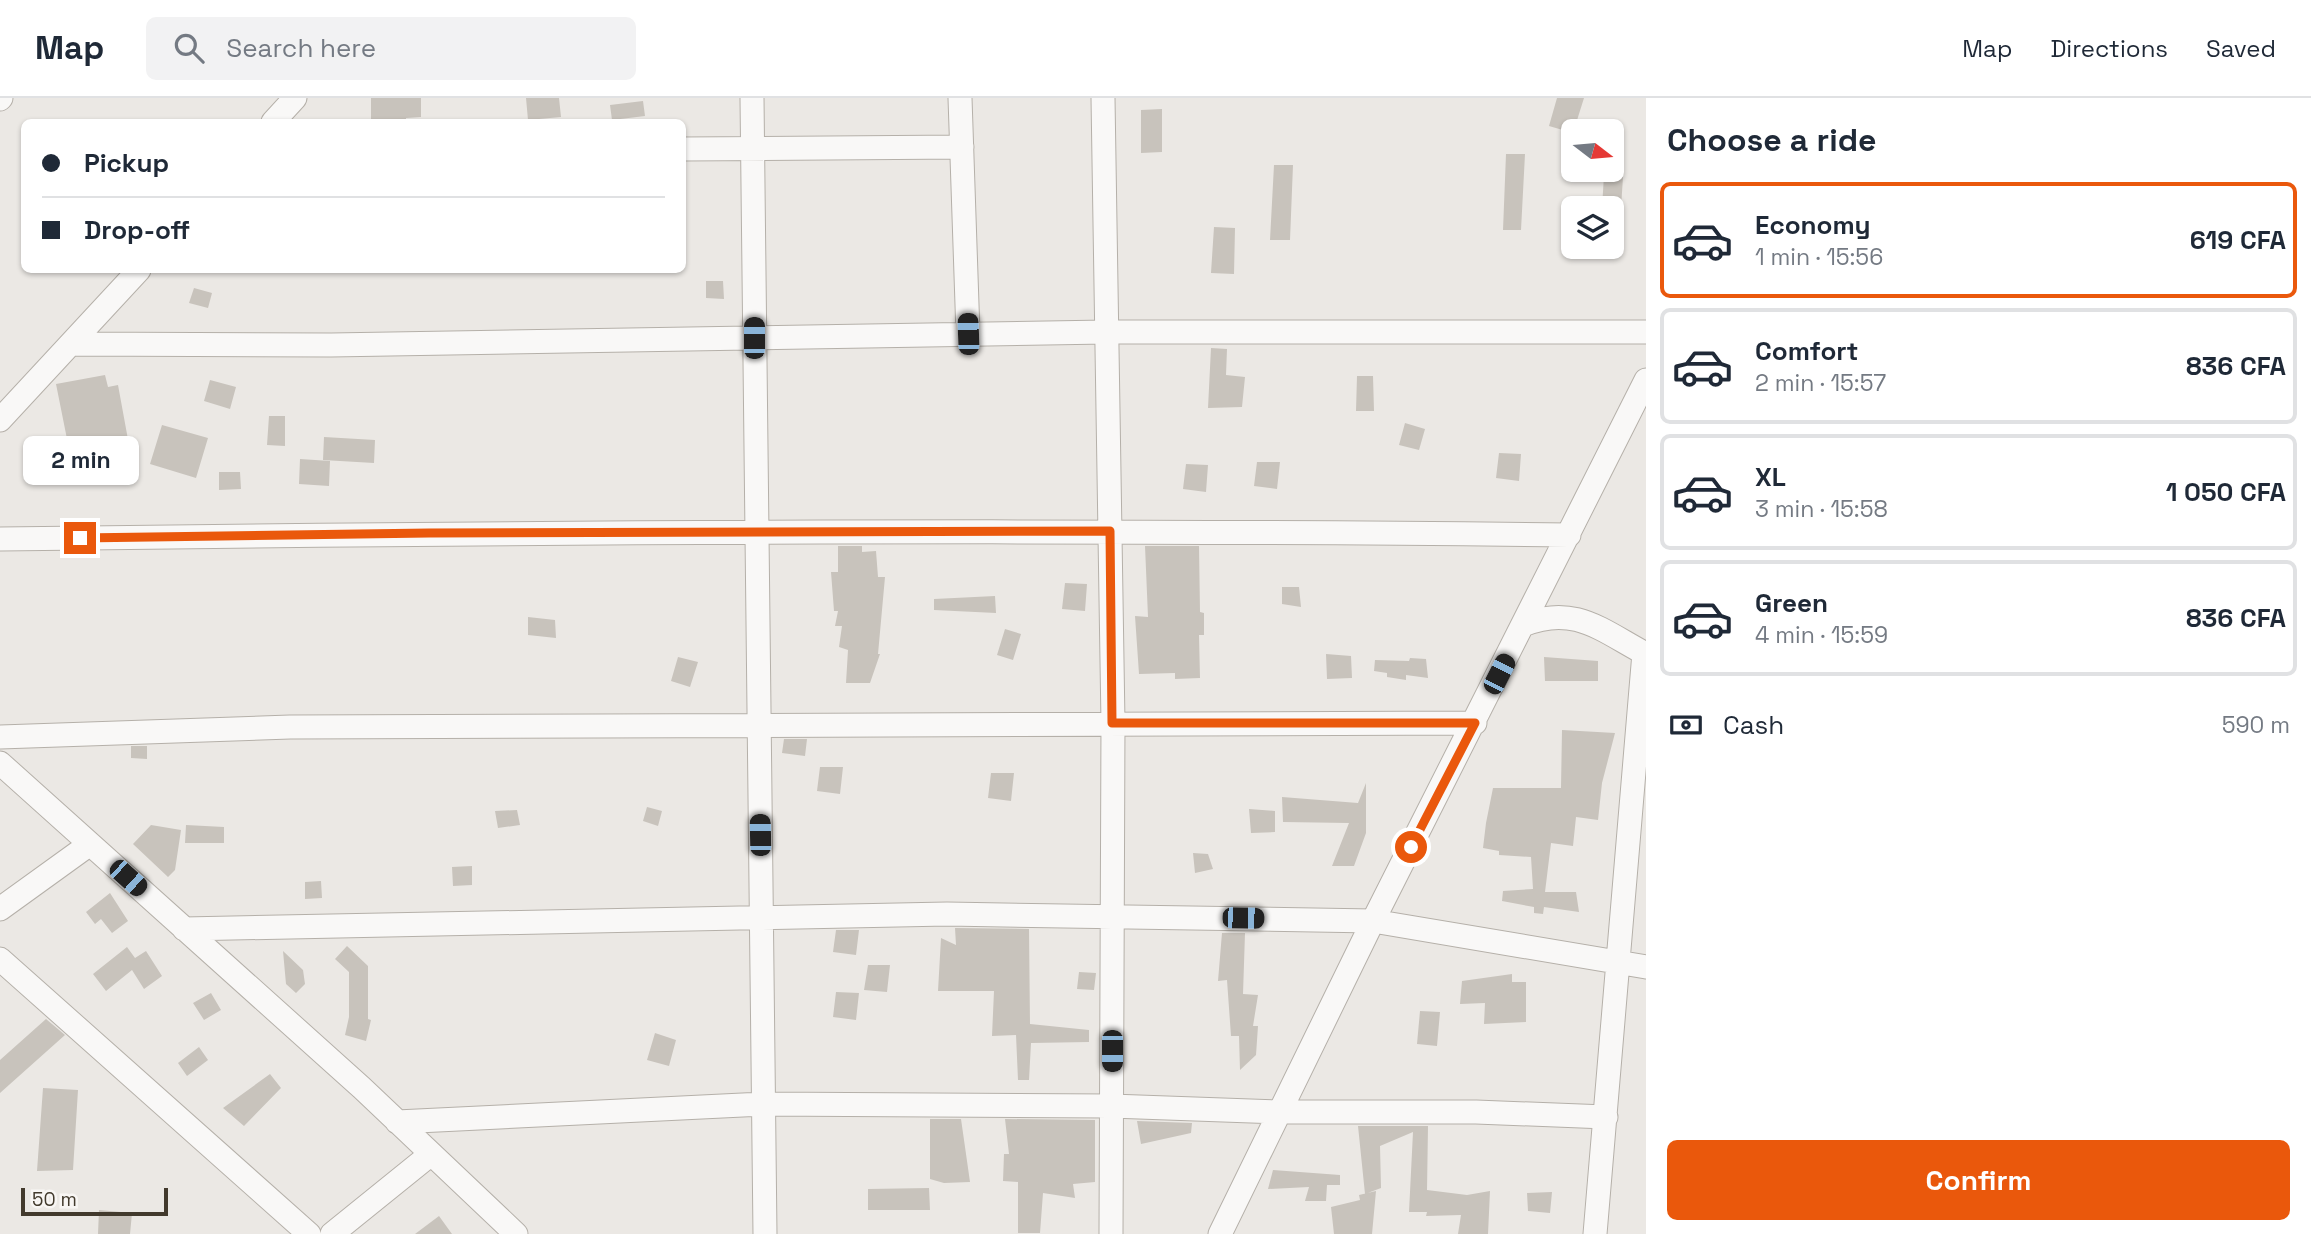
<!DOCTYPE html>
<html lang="en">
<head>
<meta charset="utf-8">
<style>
	body { margin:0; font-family:"Space Grotesk",sans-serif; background:#f2f2f3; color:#1f2937; height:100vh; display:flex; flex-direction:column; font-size:26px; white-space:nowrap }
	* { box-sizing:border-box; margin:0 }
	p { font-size:23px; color:#747a83 }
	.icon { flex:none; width:38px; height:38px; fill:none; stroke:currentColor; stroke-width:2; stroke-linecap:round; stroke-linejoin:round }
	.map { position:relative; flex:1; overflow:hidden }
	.sheet { display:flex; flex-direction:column; background:#fff; width:665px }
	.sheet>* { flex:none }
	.guide { position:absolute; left:21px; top:21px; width:665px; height:154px; border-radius:10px; box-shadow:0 2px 5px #0004; display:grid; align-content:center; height:154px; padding:0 21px; background:#fff }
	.needle { width:46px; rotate:106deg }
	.tools { position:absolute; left:1561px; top:21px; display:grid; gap:14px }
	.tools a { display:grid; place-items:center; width:63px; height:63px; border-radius:10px; background:#fff; box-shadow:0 2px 5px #0004; font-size:35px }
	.scale { position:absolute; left:21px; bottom:18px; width:147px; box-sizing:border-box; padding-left:7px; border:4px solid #423a2d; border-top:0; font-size:19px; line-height:24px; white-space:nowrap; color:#423a2d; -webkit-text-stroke:5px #f8f6f4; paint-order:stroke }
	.end { position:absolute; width:32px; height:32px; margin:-16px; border:9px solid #ea580c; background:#fff; box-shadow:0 0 0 4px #fff }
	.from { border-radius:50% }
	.bubble { position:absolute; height:49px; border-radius:10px; background:#fff; box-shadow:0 2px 5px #0004; font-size:23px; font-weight:800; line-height:49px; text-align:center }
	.car { position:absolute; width:21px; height:42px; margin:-21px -10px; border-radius:9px; box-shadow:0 0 5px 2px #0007; background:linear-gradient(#222 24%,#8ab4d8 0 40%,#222 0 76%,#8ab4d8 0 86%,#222 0) }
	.guide b { display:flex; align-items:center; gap:24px; height:66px; font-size:26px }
	.guide b+b { border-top:2px solid #e0e1e3 }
	.guide i { width:18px; height:18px; background:#1f2937 }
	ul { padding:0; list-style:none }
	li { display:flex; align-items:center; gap:21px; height:116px; margin:0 14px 10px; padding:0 7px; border:4px solid #e0e1e3; border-radius:10px }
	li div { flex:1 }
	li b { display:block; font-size:26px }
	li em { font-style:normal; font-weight:800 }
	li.on { border-color:#ea580c }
	li>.icon { width:63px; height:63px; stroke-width:1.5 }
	h2 { padding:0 21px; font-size:32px; line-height:84px }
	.pay { display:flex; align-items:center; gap:18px; height:77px; padding:0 21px; font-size:26px }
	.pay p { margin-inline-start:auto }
	.button { display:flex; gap:14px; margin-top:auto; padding:14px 21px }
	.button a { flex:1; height:80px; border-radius:10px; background:#ea580c; color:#fff; font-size:28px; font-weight:800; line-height:80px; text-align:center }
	header { display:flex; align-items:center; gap:42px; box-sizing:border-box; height:98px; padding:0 35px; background:#fff; border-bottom:2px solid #e0e1e3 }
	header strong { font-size:33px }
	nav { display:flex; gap:38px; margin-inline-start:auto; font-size:24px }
	.search { width:490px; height:63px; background:#f2f2f3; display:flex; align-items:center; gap:18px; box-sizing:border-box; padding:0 24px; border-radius:10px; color:#747a83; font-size:26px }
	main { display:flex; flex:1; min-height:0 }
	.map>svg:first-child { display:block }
	.building { fill:#c8c3bc }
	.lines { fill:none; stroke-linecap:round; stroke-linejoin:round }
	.minor-casing { stroke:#b5b0a9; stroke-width:25 }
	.minor { stroke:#f9f8f7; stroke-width:23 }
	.route { stroke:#ea580c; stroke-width:9 }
</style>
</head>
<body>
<header>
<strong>Map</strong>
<div class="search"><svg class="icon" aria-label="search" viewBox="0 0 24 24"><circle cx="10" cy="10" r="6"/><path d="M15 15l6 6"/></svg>Search here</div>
<nav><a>Map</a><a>Directions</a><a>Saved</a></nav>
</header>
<main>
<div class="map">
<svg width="1646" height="1136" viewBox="0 0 1646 1136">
	<rect width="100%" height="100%" fill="#ebe8e4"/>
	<path class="building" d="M 371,0 L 421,0 L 421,19 L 406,20 L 406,24 L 371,24 Z
		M 526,0 L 559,0 L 561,19 L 528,22 Z
		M 1557,0 L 1584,0 L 1573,35 L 1549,28 Z
		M 643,3 L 645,18 L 612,22 L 610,7 Z
		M 1162,11 L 1162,54 L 1141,55 L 1141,12 Z
		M 1506,56 L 1525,56 L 1521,132 L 1503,132 Z
		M 1274,67 L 1293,67 L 1290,142 L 1270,142 Z
		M 1604,77 L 1623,79 L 1621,110 L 1602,110 Z
		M 1214,129 L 1235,130 L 1234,176 L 1211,175 Z
		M 706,183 L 723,183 L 724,201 L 706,200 Z
		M 194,190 L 212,195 L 208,210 L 189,205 Z
		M 1211,250 L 1227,251 L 1226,277 L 1245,279 L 1242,309 L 1208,310 Z
		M 105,277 L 108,289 L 118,287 L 129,347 L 116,350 L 106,386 L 81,379 L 88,355 L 76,357 L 73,340 L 67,341 L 56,286 Z
		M 1357,278 L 1373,278 L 1374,313 L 1356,313 Z
		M 210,282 L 236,289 L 230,311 L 204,303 Z
		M 269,318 L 285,318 L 285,348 L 267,347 Z
		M 1405,325 L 1425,331 L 1419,352 L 1399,347 Z
		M 162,327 L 208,340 L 196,380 L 150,366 Z
		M 324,339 L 375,342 L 374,365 L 323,362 Z
		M 1499,355 L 1521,356 L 1519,383 L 1496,380 Z
		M 300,361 L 330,363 L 329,388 L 299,386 Z
		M 1257,364 L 1280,364 L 1277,391 L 1254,388 Z
		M 1186,366 L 1208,367 L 1206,394 L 1183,391 Z
		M 219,374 L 240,374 L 241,391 L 219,392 Z
		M 838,448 L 862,448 L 862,454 L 876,453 L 878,479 L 885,479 L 878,556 L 880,556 L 870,585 L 846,585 L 848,552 L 839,549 L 842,528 L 835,528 L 838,513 L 834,513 L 831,474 L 838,474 Z
		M 1145,448 L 1199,448 L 1200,514 L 1204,515 L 1204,537 L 1199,537 L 1200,580 L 1175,581 L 1175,575 L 1139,576 L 1135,518 L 1148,519 Z
		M 1065,485 L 1087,486 L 1085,513 L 1062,511 Z
		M 1282,489 L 1299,489 L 1301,509 L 1282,506 Z
		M 995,498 L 996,515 L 934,512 L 934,501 Z
		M 528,519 L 555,522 L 556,540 L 528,537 Z
		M 1005,531 L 1021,536 L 1013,562 L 997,557 Z
		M 1326,556 L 1351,558 L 1352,580 L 1327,581 Z
		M 678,559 L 698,564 L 690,589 L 671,583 Z
		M 1544,559 L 1598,563 L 1598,583 L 1545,583 Z
		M 1410,560 L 1426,561 L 1428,580 L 1406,577 L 1406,582 L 1387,579 L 1387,575 L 1374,573 L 1375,562 L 1409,563 Z
		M 1562,632 L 1615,635 L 1602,685 L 1598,722 L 1576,719 L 1573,748 L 1551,745 L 1545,794 L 1576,794 L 1579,814 L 1544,809 L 1543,816 L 1534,815 L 1534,809 L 1502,803 L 1503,793 L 1533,791 L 1531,759 L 1499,757 L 1499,753 L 1483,750 L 1486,725 L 1493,690 L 1561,690 Z
		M 784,641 L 807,641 L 805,658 L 782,655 Z
		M 131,648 L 147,648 L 147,661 L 131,660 Z
		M 820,669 L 843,669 L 840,696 L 817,693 Z
		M 991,675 L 1014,675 L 1011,703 L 988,700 Z
		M 1366,685 L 1366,735 L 1354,768 L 1332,768 L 1349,725 L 1283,724 L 1282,699 L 1358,705 Z
		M 647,709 L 662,713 L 658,728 L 643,723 Z
		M 1249,711 L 1275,713 L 1275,734 L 1251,735 Z
		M 517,712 L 520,727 L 498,730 L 495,713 Z
		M 151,727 L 181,732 L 175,772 L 168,779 L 133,746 Z
		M 186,727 L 224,729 L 224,745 L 185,745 Z
		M 1193,755 L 1208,756 L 1213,771 L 1195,775 Z
		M 472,768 L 472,787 L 453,788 L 452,769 Z
		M 321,783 L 322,800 L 305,801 L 305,784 Z
		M 110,795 L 128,823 L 112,835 L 101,821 L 95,826 L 86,814 Z
		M 955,830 L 1029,831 L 1030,926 L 1089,932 L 1089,944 L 1031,945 L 1029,982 L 1018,982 L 1016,937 L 992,938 L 994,893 L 938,893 L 941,840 L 956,847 Z
		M 836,832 L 859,832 L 856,857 L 833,854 Z
		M 1222,835 L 1245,835 L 1243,896 L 1258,897 L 1253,928 L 1258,928 L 1256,957 L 1240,972 L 1239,938 L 1231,938 L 1227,882 L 1218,883 Z
		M 347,848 L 368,868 L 368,921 L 371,922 L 366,943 L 345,937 L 349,919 L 349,874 L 335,861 Z
		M 127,849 L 135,860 L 146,853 L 162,878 L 144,891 L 132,872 L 106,893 L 93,876 Z
		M 283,853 L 303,872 L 305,886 L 296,895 L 286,886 Z
		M 868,867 L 890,867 L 887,894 L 864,892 Z
		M 1079,874 L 1096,875 L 1094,892 L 1077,891 Z
		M 1512,876 L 1512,884 L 1526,884 L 1526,924 L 1484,926 L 1485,905 L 1460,906 L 1462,883 Z
		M 836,894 L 859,895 L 856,922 L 833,919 Z
		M 211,895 L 221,912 L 204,922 L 193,905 Z
		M 1420,913 L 1440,914 L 1437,948 L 1417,946 Z
		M 46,921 L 65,937 L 0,995 L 0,962 Z
		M 655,935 L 676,942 L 669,968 L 647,962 Z
		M 199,949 L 208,962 L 187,978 L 178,965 Z
		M 270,976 L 281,990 L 244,1028 L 223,1010 Z
		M 43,990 L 78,992 L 73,1072 L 37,1073 Z
		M 930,1021 L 961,1021 L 970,1084 L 944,1085 L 930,1081 Z
		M 1005,1021 L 1095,1022 L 1095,1084 L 1073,1086 L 1075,1100 L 1043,1095 L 1040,1135 L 1018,1135 L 1018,1084 L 1003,1083 L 1004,1056 L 1009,1056 Z
		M 1137,1023 L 1192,1025 L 1191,1035 L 1141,1046 Z
		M 1358,1028 L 1428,1028 L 1427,1092 L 1467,1097 L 1490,1093 L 1488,1136 L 1458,1136 L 1461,1117 L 1426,1118 L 1427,1114 L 1409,1114 L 1413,1034 L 1380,1048 L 1381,1090 L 1365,1096 Z
		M 1273,1072 L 1340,1077 L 1340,1087 L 1327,1087 L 1326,1103 L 1305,1103 L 1309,1089 L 1268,1091 Z
		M 929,1090 L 930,1112 L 868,1112 L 868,1091 Z
		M 1376,1093 L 1372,1136 L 1334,1136 L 1331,1109 L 1360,1102 L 1359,1097 Z
		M 1552,1094 L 1550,1115 L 1528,1113 L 1527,1095 Z
		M 99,1112 L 132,1115 L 130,1136 L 98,1136 Z
		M 439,1118 L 452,1136 L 415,1136 Z"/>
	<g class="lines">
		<defs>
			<path id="minor" d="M 752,0 L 765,1136
				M 960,0 L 968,236
				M 1103,0 L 1113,625 L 1111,1136
				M 0,1 L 1,0
				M 273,24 L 295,0
				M 682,51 L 962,49
				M 71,246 L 331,247 L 1106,234 L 1646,234
				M 0,322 L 139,172
				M 0,441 C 523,434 1046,431 1569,437
				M 1523,527 C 1574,506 1601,532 1646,556
				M 0,639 L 290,629 L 1475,625
				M 0,665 L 362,990 L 516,1136
				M 0,811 L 90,746
				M 184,831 L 947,816 L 1373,823 L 1646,869
				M 0,861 L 309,1136
				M 397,1024 L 763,1006 L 1111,1008 L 1280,1014 L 1476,1014 L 1606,1019
				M 332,1136 L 431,1056
				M 1220,1136 L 1373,823 L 1646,282
				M 1595,1136 L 1644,555"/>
		</defs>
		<use href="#minor" class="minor-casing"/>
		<use href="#minor" class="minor"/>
	</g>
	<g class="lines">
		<path class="route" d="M 80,440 L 429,435 L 1110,433 L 1112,625 L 1475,625 L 1411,749"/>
	</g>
</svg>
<div class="tools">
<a><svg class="needle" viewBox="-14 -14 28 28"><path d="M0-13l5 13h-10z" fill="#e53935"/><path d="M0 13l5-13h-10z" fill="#747a83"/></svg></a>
<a><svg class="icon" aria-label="layers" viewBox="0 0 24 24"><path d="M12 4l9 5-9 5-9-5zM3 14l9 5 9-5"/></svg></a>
</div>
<div class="scale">50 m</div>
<i class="end from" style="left:1411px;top:749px"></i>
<i class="end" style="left:80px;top:440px"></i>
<div class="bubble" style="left:23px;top:338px;width:116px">2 min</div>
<i class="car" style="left:968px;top:236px;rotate:358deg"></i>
<i class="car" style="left:754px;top:240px;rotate:0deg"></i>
<i class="car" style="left:1499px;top:576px;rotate:27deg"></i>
<i class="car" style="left:760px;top:737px;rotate:359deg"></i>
<i class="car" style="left:128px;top:780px;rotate:132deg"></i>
<i class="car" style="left:1243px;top:820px;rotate:91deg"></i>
<i class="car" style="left:1112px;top:953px;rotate:180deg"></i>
<div class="guide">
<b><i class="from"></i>Pickup</b>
<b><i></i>Drop-off</b>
</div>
</div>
<section class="sheet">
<h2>Choose a ride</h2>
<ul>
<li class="on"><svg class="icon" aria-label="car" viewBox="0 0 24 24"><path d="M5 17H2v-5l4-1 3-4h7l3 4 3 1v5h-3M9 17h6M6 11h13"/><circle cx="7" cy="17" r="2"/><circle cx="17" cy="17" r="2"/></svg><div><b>Economy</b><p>1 min · 15:56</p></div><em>619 CFA</em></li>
<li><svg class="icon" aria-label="car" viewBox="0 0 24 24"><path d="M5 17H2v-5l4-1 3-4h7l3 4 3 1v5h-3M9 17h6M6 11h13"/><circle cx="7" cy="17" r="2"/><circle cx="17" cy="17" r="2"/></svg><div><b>Comfort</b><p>2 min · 15:57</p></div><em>836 CFA</em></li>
<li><svg class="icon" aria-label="car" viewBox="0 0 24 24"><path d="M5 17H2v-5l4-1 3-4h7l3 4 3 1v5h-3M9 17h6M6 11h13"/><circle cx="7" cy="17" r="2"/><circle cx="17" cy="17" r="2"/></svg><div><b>XL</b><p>3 min · 15:58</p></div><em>1 050 CFA</em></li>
<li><svg class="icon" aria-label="car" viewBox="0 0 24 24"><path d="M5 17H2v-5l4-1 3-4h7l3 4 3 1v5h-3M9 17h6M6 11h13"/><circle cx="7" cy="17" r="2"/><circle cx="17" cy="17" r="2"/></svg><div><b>Green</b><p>4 min · 15:59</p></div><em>836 CFA</em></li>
</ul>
<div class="pay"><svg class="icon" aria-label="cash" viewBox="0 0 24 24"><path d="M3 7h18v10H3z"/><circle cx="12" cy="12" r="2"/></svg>Cash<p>590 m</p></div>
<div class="button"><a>Confirm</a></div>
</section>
</main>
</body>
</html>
